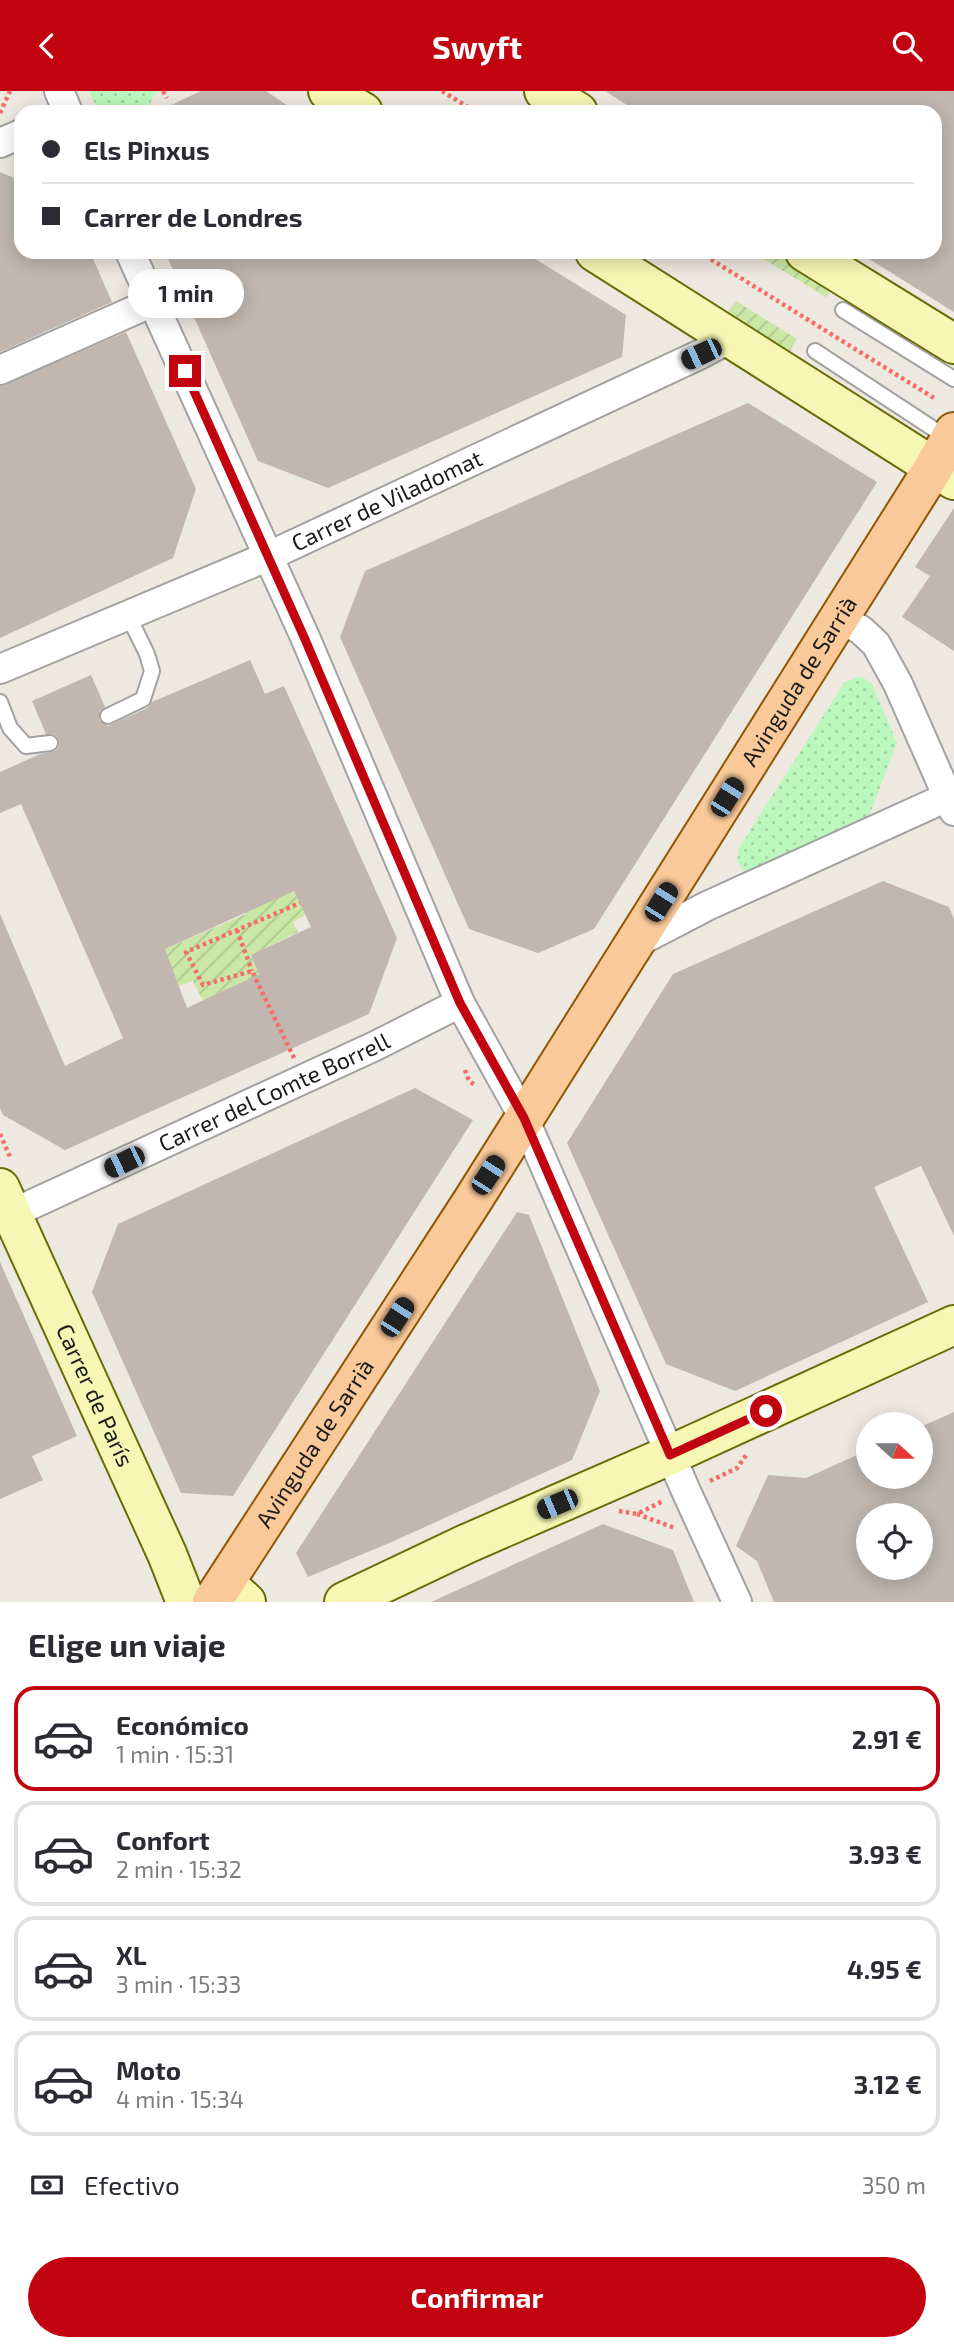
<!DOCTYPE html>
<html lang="es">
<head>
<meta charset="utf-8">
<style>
	body { margin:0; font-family:"Exo 2",sans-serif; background:#f7f7f7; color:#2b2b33; height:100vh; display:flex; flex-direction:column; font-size:26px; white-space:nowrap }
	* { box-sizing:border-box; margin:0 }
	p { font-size:23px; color:#7c7c81 }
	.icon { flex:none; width:38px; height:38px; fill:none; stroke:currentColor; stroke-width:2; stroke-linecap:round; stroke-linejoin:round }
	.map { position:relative; height:1511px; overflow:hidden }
	.details { display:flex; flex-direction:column; background:#fff; flex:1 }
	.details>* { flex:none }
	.hud { position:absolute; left:14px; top:14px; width:928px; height:154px; border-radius:21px; box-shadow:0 4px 18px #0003; display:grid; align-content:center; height:154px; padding:0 28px; background:#fff }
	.needle { width:46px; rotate:111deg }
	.controls { position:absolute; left:856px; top:1321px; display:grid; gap:14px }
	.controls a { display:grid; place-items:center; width:77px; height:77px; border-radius:50%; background:#fff; box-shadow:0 4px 18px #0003; font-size:35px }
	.end { position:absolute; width:32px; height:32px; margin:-16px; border:9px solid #c20411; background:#fff; box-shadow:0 0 0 4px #fff }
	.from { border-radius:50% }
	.bubble { position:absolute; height:49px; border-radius:24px; background:#fff; box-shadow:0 4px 18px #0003; font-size:23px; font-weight:700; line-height:49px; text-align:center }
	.car { position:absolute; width:21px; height:42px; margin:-21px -10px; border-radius:9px; box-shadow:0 0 5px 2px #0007; background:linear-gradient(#222 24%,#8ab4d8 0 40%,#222 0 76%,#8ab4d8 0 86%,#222 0) }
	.hud b { display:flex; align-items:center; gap:24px; height:66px; font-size:26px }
	.hud b+b { border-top:2px solid #e1e1e2 }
	.hud i { width:18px; height:18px; background:#2b2b33 }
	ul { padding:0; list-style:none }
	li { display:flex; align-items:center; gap:21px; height:105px; margin:0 14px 10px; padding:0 14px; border:4px solid #e1e1e2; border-radius:21px }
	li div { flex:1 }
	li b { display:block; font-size:26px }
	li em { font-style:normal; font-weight:700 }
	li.on { border-color:#c20411 }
	li>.icon { width:63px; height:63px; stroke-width:1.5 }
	h2 { padding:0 28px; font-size:32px; line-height:84px }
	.pay { display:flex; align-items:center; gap:18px; height:77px; padding:0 28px; font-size:26px }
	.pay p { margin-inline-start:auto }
	.primary-button { display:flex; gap:14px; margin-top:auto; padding:14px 28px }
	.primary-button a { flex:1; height:80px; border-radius:42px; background:#c20411; color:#fff; font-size:28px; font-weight:700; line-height:80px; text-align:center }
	header { display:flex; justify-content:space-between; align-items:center; height:91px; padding:0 28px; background:#c20411; color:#fff; font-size:32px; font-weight:700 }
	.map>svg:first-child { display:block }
	.park { fill:url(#park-dots) }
	.garden { fill:url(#garden-furrows) }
	.building { fill:#c1b7b0; fill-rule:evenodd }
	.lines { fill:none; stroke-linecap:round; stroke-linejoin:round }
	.service-casing { stroke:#a2a2a2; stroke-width:18 }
	.minor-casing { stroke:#a2a2a2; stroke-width:32 }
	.secondary-casing { stroke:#696d07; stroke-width:42 }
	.primary-casing { stroke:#8f5703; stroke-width:42 }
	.path { stroke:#f66d68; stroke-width:4.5; stroke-dasharray:3.5 3.5; stroke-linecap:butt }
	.service { stroke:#fff; stroke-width:14 }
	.minor { stroke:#fff; stroke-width:28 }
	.secondary { stroke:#f7f6b4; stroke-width:38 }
	.primary { stroke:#f9c999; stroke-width:38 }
	.route { stroke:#c20411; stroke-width:9 }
	.labels { text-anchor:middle; stroke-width:6; stroke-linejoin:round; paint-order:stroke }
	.street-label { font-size:23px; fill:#1b1b1b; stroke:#fff }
</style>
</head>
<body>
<header><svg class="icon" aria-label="back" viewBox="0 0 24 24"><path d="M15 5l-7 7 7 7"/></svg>Swyft<svg class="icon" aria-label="search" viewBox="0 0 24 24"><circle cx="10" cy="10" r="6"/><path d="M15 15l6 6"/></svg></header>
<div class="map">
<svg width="954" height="1511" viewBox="0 0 954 1511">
	<defs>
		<pattern id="park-dots" width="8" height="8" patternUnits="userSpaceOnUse" patternTransform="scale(1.75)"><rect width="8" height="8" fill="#bcf7bd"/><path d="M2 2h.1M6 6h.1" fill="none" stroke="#a1d3a2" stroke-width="1.8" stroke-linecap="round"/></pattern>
		<pattern id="garden-furrows" width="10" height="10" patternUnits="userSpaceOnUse" patternTransform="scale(1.75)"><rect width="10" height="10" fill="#cae7a6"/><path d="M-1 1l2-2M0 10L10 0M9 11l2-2" fill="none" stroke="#adc68e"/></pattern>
	</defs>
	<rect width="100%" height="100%" fill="#ede8e0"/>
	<path class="park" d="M 89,0 L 161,0 L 154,3 L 147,21 L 99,21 Z
		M 857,586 L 864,587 L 872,593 L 897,652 L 867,730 L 753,783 L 743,780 L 737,770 L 739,757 L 844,592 Z"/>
	<path class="garden" d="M 766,161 L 774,161 L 832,197 L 826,206 L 762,167 Z
		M 736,210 L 797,248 L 790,260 L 728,221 Z
		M 235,797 L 294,800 L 305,824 L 293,831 L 298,841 L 251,864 L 259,883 L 203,910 L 193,890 L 179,895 L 171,875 L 161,860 L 246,823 Z"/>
	<path class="building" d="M 201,0 L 266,0 L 297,21 L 156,21 Z
		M 605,0 L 954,0 L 954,221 L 858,161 L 934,161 L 934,21 L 638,21 Z
		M 0,81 L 21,90 L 21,161 L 90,161 L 112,211 L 0,261 Z
		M 165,161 L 524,161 L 626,224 L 622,266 L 328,397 L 258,370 Z
		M 126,241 L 196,398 L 173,467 L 0,547 L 0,295 Z
		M 748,312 L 877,391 L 594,838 L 538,862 L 469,838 L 340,546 L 365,480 Z
		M 954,417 L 954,560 L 902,526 L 930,485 L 915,476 Z
		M 250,569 L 265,603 L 284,595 L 397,847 L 369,923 L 65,1059 L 3,1024 L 0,1017 L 0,823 L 65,975 L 123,947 L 21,713 L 0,722 L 0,681 L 40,663 L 55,660 L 59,656 L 58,647 L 53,643 L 46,643 L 32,610 L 91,584 L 105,616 L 100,620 L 99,629 L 108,635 L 147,617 L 152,611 ZM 294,800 L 311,836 L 251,864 L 259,883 L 187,917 L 165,858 Z
		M 883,790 L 949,816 L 954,828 L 954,1145 L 921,1075 L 874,1096 L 928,1211 L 735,1300 L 666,1273 L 567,1052 L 673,883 Z
		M 415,997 L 473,1029 L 233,1405 L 181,1402 L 92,1201 L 118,1133 Z
		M 517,1121 L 529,1124 L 600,1300 L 572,1369 L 394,1450 L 308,1486 L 296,1462 Z
		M 0,1171 L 77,1345 L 32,1365 L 43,1389 L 0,1408 Z
		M 954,1321 L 954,1511 L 774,1511 L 757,1470 L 736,1455 L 768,1384 L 806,1387 L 868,1359 L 868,1386 L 920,1386 L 920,1336 ZM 868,1424 L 920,1424 L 920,1477 L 868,1477 Z
		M 603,1433 L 673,1459 L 694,1511 L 431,1511 Z"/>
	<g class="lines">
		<defs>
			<path id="service" d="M 843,219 L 954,288
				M 815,260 L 949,348
				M 0,611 L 10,637 L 26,655 L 50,652
				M 108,625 L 143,608 L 152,580 L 147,563 L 128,524"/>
			<g id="minor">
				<path d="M 59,0 L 68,21"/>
				<path d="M 0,52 L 21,43"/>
				<path d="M 130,161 L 305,546 L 460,912 L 524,1027 L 686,1400 L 737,1511"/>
				<path d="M 0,279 L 153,211"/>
				<path d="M 839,527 L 861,539 L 876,553 L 898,593 L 954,720"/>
				<path id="s1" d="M 0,578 L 269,465 L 701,263 L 731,247"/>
				<path d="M 634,853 L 707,815 L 954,703"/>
				<path id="s2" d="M 11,1123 L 375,955 L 460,912"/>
			</g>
			<g id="secondary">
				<path d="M 328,0 L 363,21"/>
				<path d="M 544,0 L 578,21"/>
				<path d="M 595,161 L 954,389"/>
				<path d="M 805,161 L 954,253"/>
				<path id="s3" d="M 0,1097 L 167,1463 L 186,1511"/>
				<path d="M 225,1492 L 246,1511"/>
				<path d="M 344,1511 L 466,1453 L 670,1364 L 954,1234"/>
			</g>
			<g id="primary">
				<path id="s4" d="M 212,1511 L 473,1109 L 934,376 L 954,341"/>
			</g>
		</defs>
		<use href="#service" class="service-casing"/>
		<use href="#minor" class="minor-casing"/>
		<use href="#secondary" class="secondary-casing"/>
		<use href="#primary" class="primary-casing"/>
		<path class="path" d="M 163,0 L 167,7
			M 442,0 L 476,21
			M 0,22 L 10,0
			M 699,161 L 934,307
			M 237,839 L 252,880
			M 294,967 L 252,880 L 203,894 L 186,861 L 300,812
			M 465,979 L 469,990 L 475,994
			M 0,1043 L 11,1068
			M 710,1390 L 737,1377 L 747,1363
			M 619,1420 L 637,1423 L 663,1410
			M 637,1423 L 675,1437"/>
		<use href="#service" class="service"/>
		<use href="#minor" class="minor"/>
		<use href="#secondary" class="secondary"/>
		<use href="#primary" class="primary"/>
	</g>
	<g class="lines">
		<path class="route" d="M 185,280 L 304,546 L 460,912 L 524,1027 L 670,1364 L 766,1320"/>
	</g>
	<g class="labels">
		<g class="street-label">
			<text dy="8" stroke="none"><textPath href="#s1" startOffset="422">Carrer de Viladomat</textPath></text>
			<text dy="8" stroke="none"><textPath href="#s4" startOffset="1092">Avinguda de Sarrià</textPath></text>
			<text dy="8" stroke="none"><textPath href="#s2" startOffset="290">Carrer del Comte Borrell</textPath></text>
			<text dy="8" stroke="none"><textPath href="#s3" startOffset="228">Carrer de París</textPath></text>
			<text dy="8" stroke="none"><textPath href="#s4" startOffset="189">Avinguda de Sarrià</textPath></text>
		</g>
	</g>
</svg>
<div class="controls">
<a><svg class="needle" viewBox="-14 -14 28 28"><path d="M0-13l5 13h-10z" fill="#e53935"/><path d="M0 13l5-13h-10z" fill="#7c7c81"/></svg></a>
<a><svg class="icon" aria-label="locate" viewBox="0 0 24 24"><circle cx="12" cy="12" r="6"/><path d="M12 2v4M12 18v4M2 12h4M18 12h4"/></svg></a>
</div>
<i class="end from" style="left:766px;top:1320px"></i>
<i class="end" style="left:185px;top:280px"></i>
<div class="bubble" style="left:128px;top:178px;width:116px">1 min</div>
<i class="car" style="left:701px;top:263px;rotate:245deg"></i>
<i class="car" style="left:727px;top:706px;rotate:32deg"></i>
<i class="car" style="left:661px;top:811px;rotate:32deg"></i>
<i class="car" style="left:124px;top:1071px;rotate:244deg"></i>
<i class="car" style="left:488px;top:1084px;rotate:33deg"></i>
<i class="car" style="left:397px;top:1226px;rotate:33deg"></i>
<i class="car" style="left:557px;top:1413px;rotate:247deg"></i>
<div class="hud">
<b><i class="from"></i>Els Pinxus</b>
<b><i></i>Carrer de Londres</b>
</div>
</div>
<section class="details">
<h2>Elige un viaje</h2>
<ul>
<li class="on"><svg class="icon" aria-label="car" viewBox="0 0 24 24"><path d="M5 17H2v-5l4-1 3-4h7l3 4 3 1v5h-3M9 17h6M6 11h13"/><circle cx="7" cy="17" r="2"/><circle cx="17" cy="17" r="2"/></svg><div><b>Económico</b><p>1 min · 15:31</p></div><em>2.91 €</em></li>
<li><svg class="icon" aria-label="car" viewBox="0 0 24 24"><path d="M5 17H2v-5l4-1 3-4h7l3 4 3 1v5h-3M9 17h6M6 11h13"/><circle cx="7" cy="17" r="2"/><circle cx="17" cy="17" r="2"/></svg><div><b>Confort</b><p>2 min · 15:32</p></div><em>3.93 €</em></li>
<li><svg class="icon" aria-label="car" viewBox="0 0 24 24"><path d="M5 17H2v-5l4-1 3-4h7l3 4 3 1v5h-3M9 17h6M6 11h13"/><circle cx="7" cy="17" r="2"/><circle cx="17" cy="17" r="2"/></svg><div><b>XL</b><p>3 min · 15:33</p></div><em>4.95 €</em></li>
<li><svg class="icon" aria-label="car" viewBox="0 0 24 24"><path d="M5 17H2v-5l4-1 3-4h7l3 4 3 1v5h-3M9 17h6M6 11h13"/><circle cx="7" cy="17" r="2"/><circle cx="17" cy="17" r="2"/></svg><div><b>Moto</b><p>4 min · 15:34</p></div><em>3.12 €</em></li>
</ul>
<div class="pay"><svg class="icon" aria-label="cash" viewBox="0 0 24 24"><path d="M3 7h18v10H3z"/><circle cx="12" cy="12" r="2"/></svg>Efectivo<p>350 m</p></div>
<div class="primary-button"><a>Confirmar</a></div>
</section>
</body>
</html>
